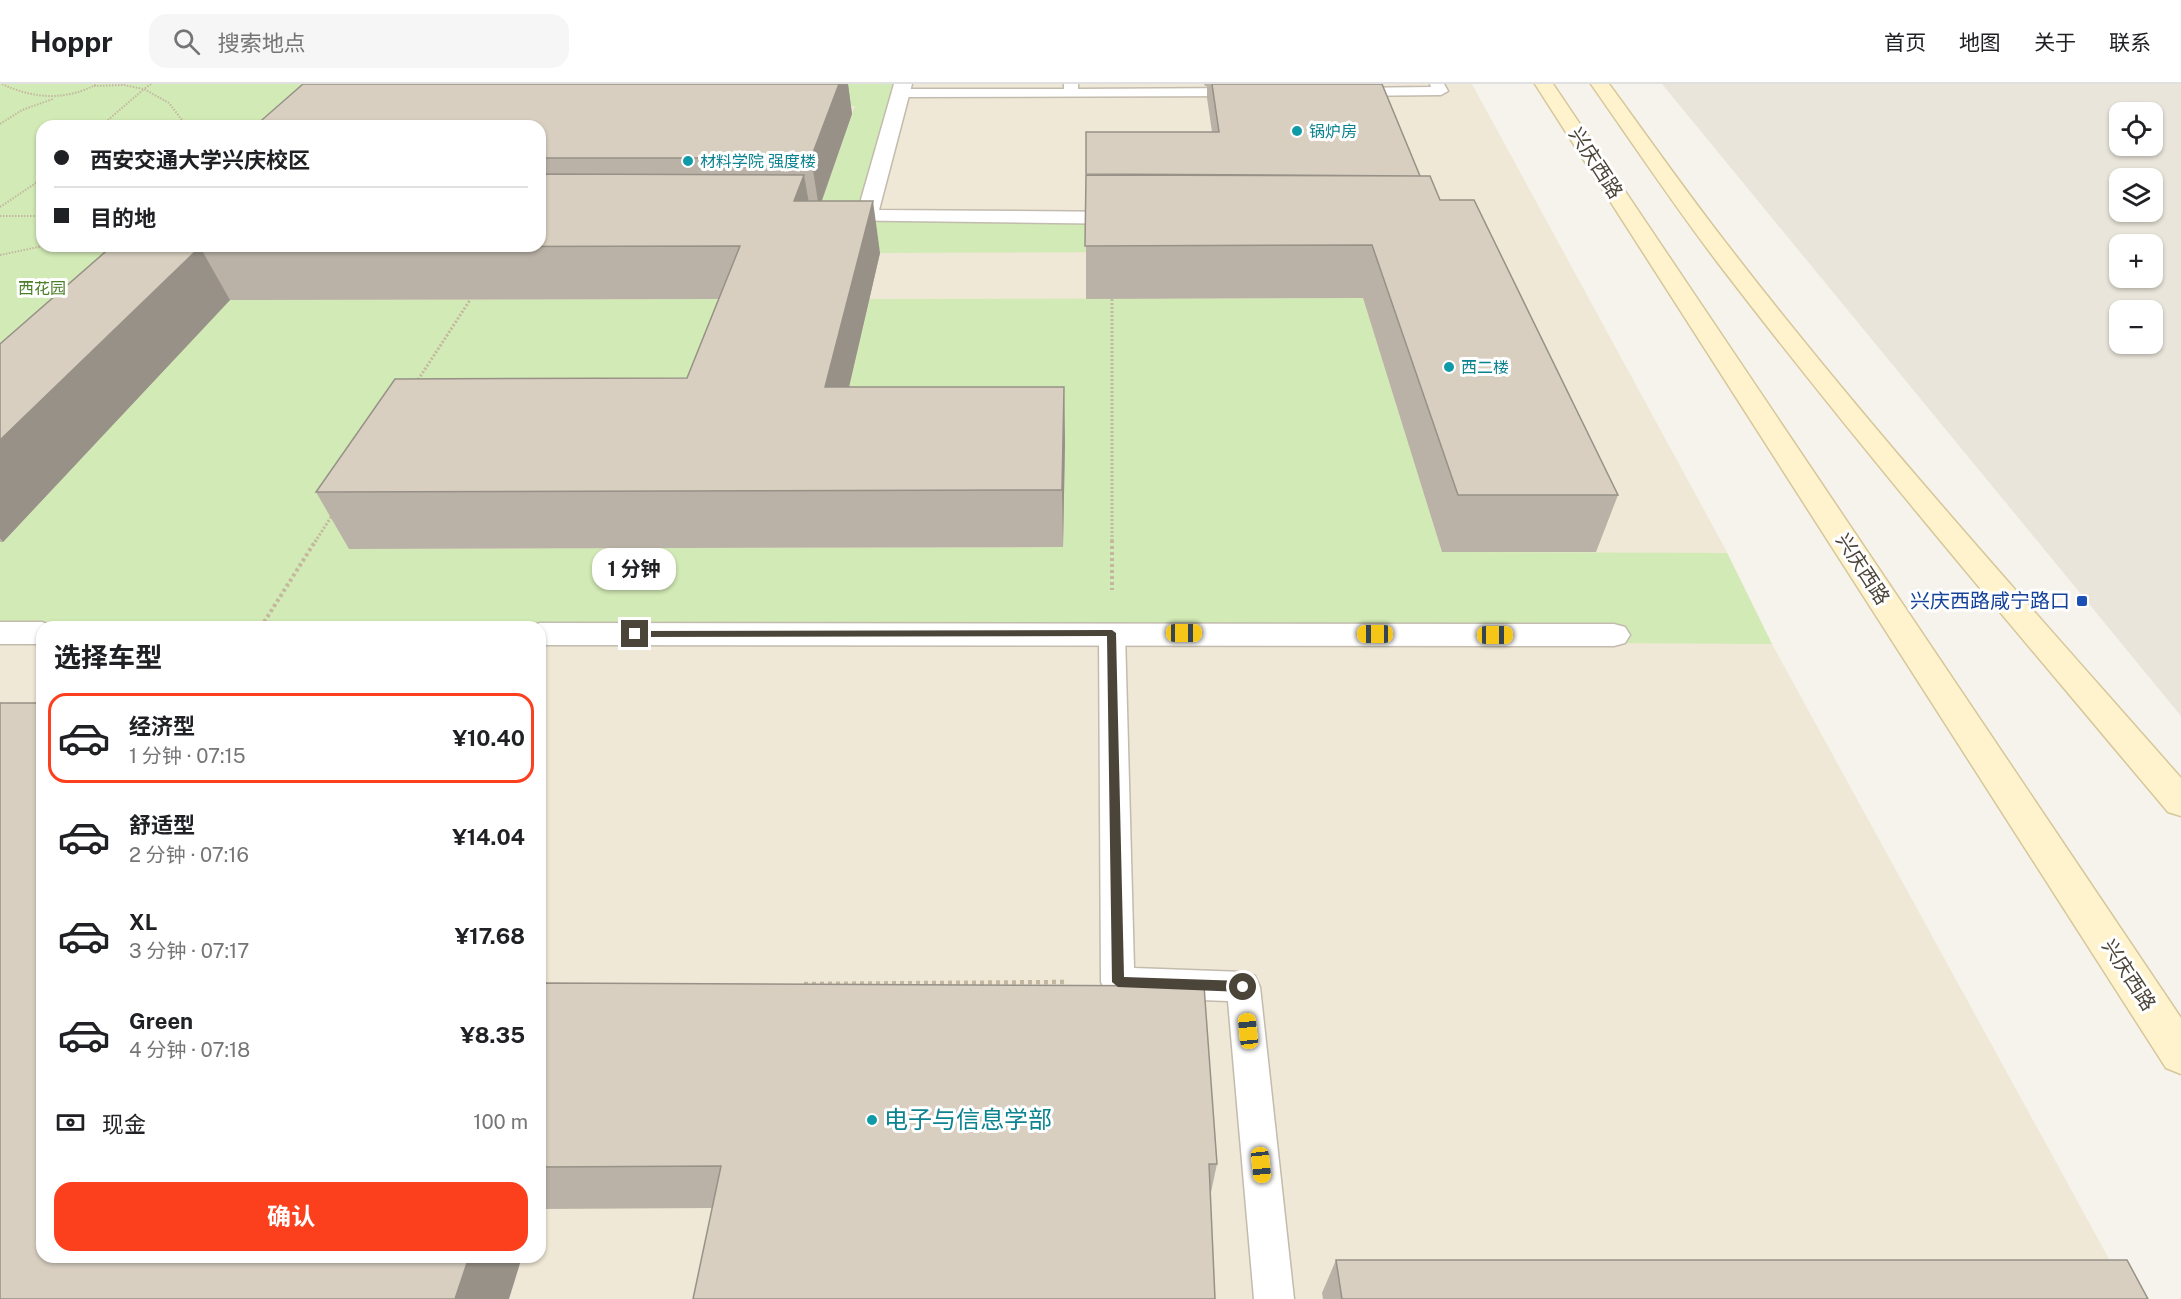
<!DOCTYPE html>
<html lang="zh">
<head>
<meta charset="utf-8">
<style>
	body { margin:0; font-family:"Public Sans","Noto Sans SC",sans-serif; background:#f6f6f6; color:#202124; height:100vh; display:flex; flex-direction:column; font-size:22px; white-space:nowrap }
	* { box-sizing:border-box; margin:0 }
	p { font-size:20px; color:#757577 }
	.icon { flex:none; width:33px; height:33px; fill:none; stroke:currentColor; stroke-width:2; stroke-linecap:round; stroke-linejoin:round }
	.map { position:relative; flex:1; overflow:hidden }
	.side { position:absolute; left:36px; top:537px; width:510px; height:642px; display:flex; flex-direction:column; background:#fff; border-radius:18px; box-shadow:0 2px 4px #0004 }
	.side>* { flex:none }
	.top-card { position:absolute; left:36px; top:36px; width:510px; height:132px; border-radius:18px; box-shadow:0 2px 4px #0004; display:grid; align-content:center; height:132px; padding:0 18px; background:#fff }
	.controls { position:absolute; left:2109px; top:18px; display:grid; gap:12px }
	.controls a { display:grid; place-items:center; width:54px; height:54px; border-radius:12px; background:#fff; box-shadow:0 2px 4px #0004; font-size:30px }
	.end { position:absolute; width:27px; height:27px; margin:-14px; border:8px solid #4b4439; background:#fff; box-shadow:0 0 0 3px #fff }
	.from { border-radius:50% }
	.bubble { position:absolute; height:42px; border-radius:18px; background:#fff; box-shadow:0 2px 4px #0004; font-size:20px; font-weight:700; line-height:42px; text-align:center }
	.car { position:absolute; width:18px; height:36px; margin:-18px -9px; border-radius:8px; box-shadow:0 0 4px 2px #0007; background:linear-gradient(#f5c518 24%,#345 0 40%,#f5c518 0 76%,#345 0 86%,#f5c518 0) }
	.top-card b { display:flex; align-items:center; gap:21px; height:57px; font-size:22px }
	.top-card b+b { border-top:2px solid #e0e0e0 }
	.top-card i { width:15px; height:15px; background:#202124 }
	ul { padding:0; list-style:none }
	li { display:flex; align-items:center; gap:18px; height:90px; margin:0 12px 9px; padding:0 6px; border:3px solid transparent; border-radius:18px }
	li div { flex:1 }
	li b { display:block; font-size:22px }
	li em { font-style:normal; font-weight:700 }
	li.current { border-color:#fc3f1d }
	li>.icon { width:54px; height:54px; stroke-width:1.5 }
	h2 { padding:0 18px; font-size:27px; line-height:72px }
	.pay { display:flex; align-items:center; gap:15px; height:66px; padding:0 18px; font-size:22px }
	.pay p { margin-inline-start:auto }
	.action { display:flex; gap:12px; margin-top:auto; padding:12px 18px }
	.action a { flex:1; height:69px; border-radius:18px; background:#fc3f1d; color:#fff; font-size:24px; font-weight:700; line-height:69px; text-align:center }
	header { display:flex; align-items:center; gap:36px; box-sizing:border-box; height:84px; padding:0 30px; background:#fff; border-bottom:2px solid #e0e0e0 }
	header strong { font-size:28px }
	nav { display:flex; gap:33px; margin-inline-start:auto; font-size:21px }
	.search { width:420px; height:54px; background:#f6f6f6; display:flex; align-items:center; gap:15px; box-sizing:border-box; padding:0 21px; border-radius:18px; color:#757577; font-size:22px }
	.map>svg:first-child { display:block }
	.residential { fill:#eae5da; fill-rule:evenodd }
	.education { fill:#efe8d6; fill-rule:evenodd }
	.green { fill:#d2eab5 }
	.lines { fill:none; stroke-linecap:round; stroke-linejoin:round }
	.lane-casing { stroke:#c2bbae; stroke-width:3 }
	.street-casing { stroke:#c2bbae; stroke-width:3 }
	.secondary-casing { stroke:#d6c79b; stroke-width:3 }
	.path-far3 { stroke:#c4b79f; stroke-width:2; stroke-dasharray:1.5 1.5; stroke-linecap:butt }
	.path-far2 { stroke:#c4b79f; stroke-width:3; stroke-dasharray:2 2; stroke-linecap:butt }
	.path-far1 { stroke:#c4b79f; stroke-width:4; stroke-dasharray:3 3; stroke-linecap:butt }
	.path { stroke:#c4b79f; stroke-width:4.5; stroke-dasharray:4 4; stroke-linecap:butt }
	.lane { fill:#fff; fill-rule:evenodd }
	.street { fill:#fff; fill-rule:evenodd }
	.secondary { fill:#fff3cd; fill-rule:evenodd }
	.wall { fill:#bab2a6 }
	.shaded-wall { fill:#979187 }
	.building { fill:#d8cfc1; stroke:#979187; stroke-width:1.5 }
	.route { fill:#4b4439 }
	.culture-dot { fill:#0f9aa8; stroke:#fff; stroke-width:2 }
	.transit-dot { fill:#1a4fb4; stroke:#fff; stroke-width:2 }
	.labels { text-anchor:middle; stroke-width:6; stroke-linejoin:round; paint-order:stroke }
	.far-culture-label { font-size:16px; fill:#0d838f; stroke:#fff; text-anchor:start }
	.far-park-label { font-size:16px; fill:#4a7f2a; stroke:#fff }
	.street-label { font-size:20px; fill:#4b4439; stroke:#fff }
	.transit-label { font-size:20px; fill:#164399; stroke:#fff; text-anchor:end }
	.near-culture-label { font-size:24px; fill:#0d838f; stroke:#fff; text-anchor:start }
</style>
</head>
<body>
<header>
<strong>Hoppr</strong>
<div class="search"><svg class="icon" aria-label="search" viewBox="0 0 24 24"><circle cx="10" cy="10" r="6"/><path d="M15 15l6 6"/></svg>搜索地点</div>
<nav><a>首页</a><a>地图</a><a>关于</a><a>联系</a></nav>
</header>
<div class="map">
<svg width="2181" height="1215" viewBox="0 0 2181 1215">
	<rect width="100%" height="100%" fill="#f6f3ec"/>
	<path class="residential" d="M 1662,0 L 2181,0 L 2181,632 ZM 2120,28 L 2152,28 L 2152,62 L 2120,62 ZM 2120,94 L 2152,94 L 2152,128 L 2120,128 ZM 2120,160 L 2152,160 L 2152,194 L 2120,194 ZM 2120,226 L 2152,226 L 2152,260 L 2120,260 Z"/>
	<path class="education" d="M 0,0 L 1472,0 L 1727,468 L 1772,560 L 2131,1215 L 0,1215 ZM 42,42 L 540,42 L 540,162 L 42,162 ZM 42,543 L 540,543 L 540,1173 L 42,1173 Z"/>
	<path class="green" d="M 0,0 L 328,0 L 282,42 L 42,42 L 42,162 L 152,162 L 0,300 Z
		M 351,0 L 903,0 L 867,132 L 540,133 L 831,91 L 855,22 L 334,15 Z
		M 540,134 L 1449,135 L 1462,167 L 190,171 L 162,162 L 540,162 Z
		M 1363,214 L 1442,468 L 1727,469 L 1772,560 L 540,552 L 540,543 L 42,543 L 0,549 L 0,458 L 3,458 L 229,216 L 752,215 L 703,350 L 350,465 L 1063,463 L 1065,359 L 836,359 L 869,215 Z"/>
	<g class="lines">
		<defs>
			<path id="lane" d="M 1064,0 L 1078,0 L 1078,5 L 1244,4 L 1251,8 L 1244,12 L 901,13 L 894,9 L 901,5 L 1064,5 Z
				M 1430,0 L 1444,0 L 1448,7 L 1441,11 L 1348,12 L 1341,8 L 1348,4 L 1431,3 Z
				M 1112,540 L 1121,543 L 1125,549 L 1134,884 L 1243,888 L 1255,892 L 1260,903 L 1294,1215 L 1254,1215 L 1228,917 L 1118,913 L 1106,908 L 1101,898 L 1099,549 L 1103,543 Z"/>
			<path id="street" d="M 894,0 L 912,0 L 879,126 L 1130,128 L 1137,130 L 1140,134 L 1137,138 L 1130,140 L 823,136 L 820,132 L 823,128 L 858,126 Z
				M 0,538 L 42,538 L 54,543 L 42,543 L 42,560 L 0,560 Z
				M 540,539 L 1614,540 L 1625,543 L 1630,551 L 1625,559 L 1614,562 L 540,561 L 540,543 L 528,543 Z"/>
			<path id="secondary" d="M 1535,0 L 1553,0 L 2181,934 L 2181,990 L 2166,984 Z
				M 1591,0 L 1609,0 C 1650,56 1690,113 1733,168 C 1874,350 2029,521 2181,694 L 2181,732 L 2168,728 C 2016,547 1862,367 1718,179 C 1674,121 1633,60 1591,0 Z"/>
		</defs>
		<use href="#lane" class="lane-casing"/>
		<use href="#street" class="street-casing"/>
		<use href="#secondary" class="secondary-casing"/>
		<path class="path-far3" d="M 2,0 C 34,15 66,17 97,0
			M 151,0 L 144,5 L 169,19 L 182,36 L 180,42
			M 94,2 L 124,1 L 143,5
			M 0,40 L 22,26 L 53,15
			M 101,42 L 144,5
			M 0,123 L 42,95
			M 0,132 L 42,132
			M 0,171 L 43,162"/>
		<path class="path-far2" d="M 1112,215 L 1112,458
			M 416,299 L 470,216
			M 315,458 L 333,430"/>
		<path class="path-far1" d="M 1112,456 L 1112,506
			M 261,543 L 316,456"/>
		<path class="path" d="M 804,900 L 1066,898"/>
		<use href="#lane" class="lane"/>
		<use href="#street" class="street"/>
		<use href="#secondary" class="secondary"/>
	</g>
	<path class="wall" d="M 303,0 L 848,0 L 852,30 L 822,117 L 880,169 L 849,303 L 1064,303 L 1065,358 L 1063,463 L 349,465 L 316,408 L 687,294 L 719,215 L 230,216 L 3,458 L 0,458 L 0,260 L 112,162 L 540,162 L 540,42 Z
		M 1204,0 L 1382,0 L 1420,92 L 1440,116 L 1618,411 L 1596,468 L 1442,468 L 1363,214 L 1086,215 L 1086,48 L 1212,48 L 1207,14 L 1207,2 L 1205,2 Z
		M 540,899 L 1217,1080 L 1210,1113 L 712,1124 L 540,1125 Z
		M 1336,1176 L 2148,1215 L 1323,1215 L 1322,1209 Z"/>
	<path class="shaded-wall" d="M 827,0 L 848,0 L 852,30 L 819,124 L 811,74 Z
		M 804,91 L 813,142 L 794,117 Z
		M 873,117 L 880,169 L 836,359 L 825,303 Z
		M 200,163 L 230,216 L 3,458 L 0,454 L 0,356 Z
		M 1064,303 L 1065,358 L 1063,463 L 1062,406 Z
		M 469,1173 L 522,1173 L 509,1215 L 455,1215 Z"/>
	<path class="building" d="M 303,0 L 839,0 L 811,74 L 540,74 L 540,42 L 255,42 Z
		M 1212,0 L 1382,0 L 1420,92 L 1086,90 L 1086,48 L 1219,48 Z
		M 540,90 L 804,91 L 794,117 L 873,117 L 825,303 L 1064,303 L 1062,406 L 316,408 L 395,295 L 687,294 L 740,162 L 200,163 L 0,356 L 0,260 L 112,162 L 540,162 Z
		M 1086,91 L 1430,92 L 1440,116 L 1474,116 L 1618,411 L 1458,411 L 1372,161 L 1085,162 Z
		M 0,619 L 42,619 L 42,1173 L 469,1173 L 455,1215 L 0,1215 Z
		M 540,899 L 1204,902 L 1217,1080 L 1209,1080 L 1215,1215 L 693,1215 L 721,1082 L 540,1083 Z
		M 1336,1176 L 2127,1176 L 2148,1215 L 1342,1215 Z"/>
	<path class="route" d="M 1112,546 L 1116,549 L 1124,893 L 1243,897 L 1249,903 L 1243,908 L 1118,903 L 1112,898 L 1107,552 L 635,553 L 631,550 L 635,547 Z"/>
	<g class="culture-dot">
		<circle cx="1297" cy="47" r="6"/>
		<circle cx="688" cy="77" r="6"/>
		<circle cx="1449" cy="283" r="6"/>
		<circle cx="872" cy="1036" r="6"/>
	</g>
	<rect class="transit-dot" x="2076" y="511" width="12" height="12" rx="3"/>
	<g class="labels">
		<g class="far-culture-label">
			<text x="1309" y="53">锅炉房</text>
			<text x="700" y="83">材料学院 强度楼</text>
			<text x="1461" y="289">西二楼</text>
		</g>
		<g class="far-park-label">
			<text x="42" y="210">西花园</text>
		</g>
		<g class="street-label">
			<text transform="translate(1596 79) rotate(57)" y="7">兴庆西路</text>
			<text transform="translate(1863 485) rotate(57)" y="7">兴庆西路</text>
			<text transform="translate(2129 891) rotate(57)" y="7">兴庆西路</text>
		</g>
		<g class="transit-label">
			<text x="2070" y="524">兴庆西路咸宁路口</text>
		</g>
		<g class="near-culture-label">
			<text x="884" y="1044">电子与信息学部</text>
		</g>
	</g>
</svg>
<div class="controls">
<a><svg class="icon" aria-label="locate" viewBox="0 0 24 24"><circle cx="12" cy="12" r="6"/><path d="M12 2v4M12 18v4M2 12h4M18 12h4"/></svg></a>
<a><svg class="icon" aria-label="layers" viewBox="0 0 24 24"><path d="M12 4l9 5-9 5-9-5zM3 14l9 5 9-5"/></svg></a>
<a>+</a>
<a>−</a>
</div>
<i class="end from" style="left:1243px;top:903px"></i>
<i class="end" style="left:635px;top:550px"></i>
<div class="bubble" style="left:592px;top:464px;width:84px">1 分钟</div>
<i class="car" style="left:1184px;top:549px;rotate:90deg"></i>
<i class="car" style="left:1375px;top:550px;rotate:270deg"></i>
<i class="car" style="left:1495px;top:551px;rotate:90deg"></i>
<i class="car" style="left:1248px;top:947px;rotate:354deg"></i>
<i class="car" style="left:1261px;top:1081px;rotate:174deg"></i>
<div class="top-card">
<b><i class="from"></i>西安交通大学兴庆校区</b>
<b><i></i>目的地</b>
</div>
<section class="side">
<h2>选择车型</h2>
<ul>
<li class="current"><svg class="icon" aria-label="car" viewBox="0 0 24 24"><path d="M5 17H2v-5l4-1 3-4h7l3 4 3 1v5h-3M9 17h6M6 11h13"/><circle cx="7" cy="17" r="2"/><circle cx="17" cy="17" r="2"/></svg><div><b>经济型</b><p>1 分钟 · 07:15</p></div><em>¥10.40</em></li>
<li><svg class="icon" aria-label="car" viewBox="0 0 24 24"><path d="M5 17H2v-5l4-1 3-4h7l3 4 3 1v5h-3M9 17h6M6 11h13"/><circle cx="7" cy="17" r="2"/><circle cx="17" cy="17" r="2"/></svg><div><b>舒适型</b><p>2 分钟 · 07:16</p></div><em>¥14.04</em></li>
<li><svg class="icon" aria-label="car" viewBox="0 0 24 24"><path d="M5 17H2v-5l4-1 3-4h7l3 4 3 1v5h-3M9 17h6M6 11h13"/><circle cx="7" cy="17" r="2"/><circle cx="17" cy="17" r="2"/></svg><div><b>XL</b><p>3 分钟 · 07:17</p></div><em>¥17.68</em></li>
<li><svg class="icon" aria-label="car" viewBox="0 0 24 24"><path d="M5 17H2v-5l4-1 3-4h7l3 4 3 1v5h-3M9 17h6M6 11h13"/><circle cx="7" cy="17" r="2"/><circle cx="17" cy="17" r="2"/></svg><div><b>Green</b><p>4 分钟 · 07:18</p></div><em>¥8.35</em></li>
</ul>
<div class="pay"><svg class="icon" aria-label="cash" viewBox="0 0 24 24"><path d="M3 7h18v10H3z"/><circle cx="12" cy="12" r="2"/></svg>现金<p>100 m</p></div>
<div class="action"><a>确认</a></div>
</section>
</div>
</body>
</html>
